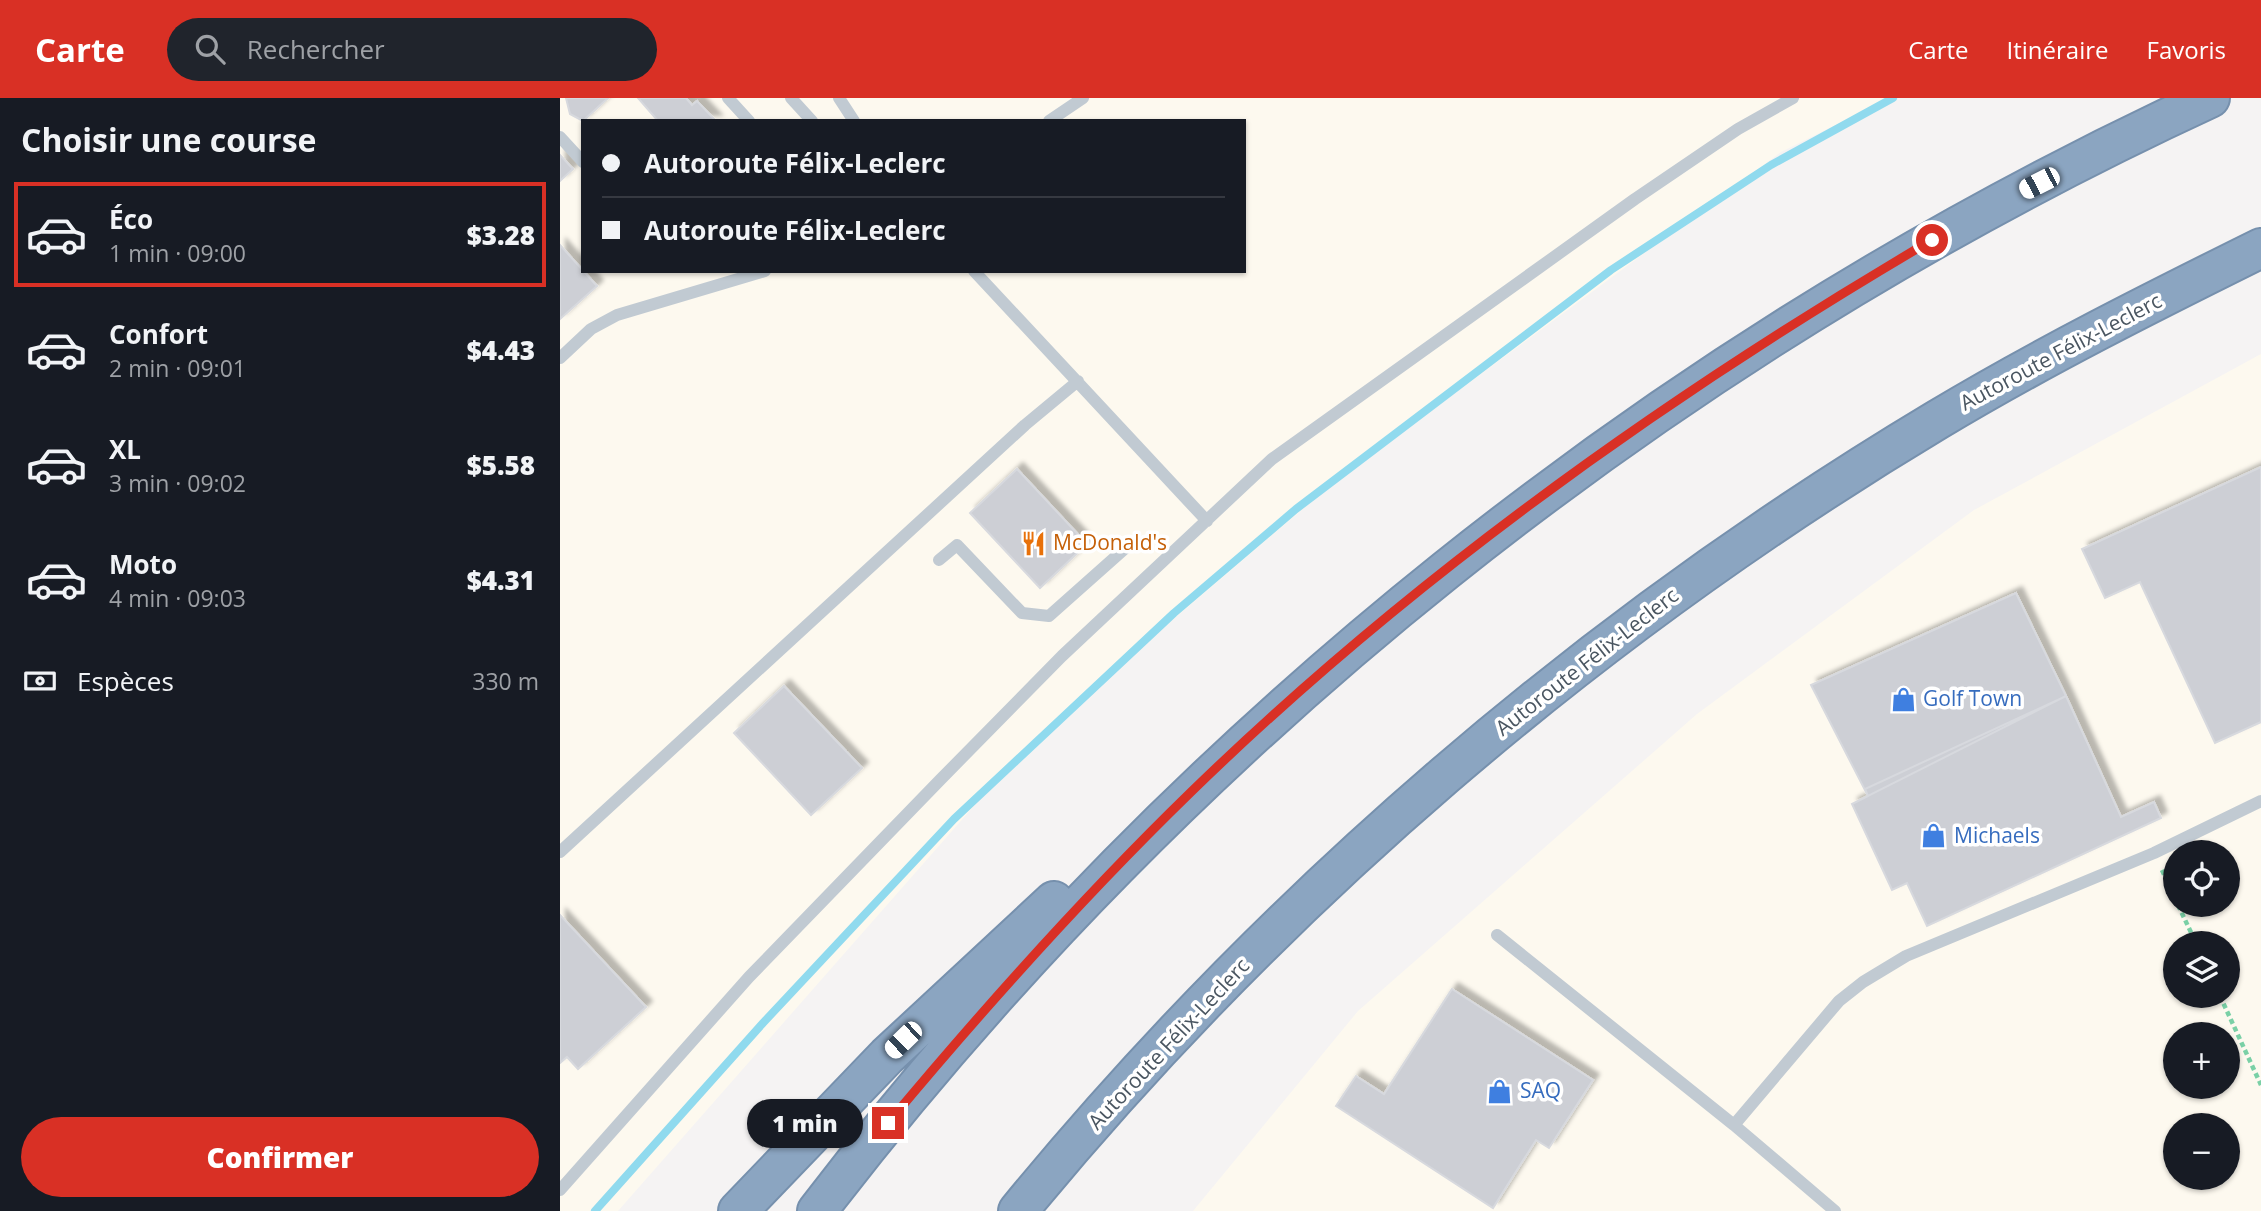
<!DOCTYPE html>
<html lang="fr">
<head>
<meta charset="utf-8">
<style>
	body { margin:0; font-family:"Open Sans",sans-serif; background:#20242c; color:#f1f3f6; height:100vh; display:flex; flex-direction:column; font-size:26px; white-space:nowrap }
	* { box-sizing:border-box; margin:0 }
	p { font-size:23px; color:#9ea1a6 }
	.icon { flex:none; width:38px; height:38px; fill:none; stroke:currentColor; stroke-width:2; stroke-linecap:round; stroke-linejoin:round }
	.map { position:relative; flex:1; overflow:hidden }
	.side { display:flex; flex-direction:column; background:#171b24; width:560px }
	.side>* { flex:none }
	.banner { position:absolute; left:21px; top:21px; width:665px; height:154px; border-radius:0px; box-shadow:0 2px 5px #0004; display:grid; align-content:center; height:154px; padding:0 21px; background:#171b24 }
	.controls { position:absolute; left:1603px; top:742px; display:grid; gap:14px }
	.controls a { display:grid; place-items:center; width:77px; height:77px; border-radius:50%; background:#171b24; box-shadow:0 2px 5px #0004; font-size:35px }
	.end { position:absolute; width:32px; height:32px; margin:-16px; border:9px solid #d93025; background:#fff; box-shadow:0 0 0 4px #fff }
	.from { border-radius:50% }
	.bubble { position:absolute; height:49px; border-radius:24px; background:#171b24; box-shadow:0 2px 5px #0004; font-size:23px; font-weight:800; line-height:49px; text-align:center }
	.car { position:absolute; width:21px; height:42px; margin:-21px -10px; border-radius:9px; box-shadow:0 0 5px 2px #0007; background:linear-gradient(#fff 24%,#345 0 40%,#fff 0 76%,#345 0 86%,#fff 0) }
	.banner b { display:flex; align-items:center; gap:24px; height:66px; font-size:26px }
	.banner b+b { border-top:2px solid #363941 }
	.banner i { width:18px; height:18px; background:#f1f3f6 }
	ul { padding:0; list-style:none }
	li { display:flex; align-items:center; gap:21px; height:105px; margin:0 14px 10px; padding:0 7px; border:4px solid transparent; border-radius:0px }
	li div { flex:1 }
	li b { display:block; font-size:26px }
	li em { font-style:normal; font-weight:800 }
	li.on { border-color:#d93025 }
	li>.icon { width:63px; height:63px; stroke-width:1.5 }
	h2 { padding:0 21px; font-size:32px; line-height:84px }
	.pay { display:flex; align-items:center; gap:18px; height:77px; padding:0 21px; font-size:26px }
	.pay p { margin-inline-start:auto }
	.button { display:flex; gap:14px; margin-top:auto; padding:14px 21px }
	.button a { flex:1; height:80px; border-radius:42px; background:#d93025; color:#fff; font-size:28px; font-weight:800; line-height:80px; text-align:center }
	header { display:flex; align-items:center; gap:42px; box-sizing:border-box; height:98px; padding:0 35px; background:#d93025; color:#fff }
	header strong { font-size:33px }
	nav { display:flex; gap:38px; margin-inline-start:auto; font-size:24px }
	.search { width:490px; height:63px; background:#20242c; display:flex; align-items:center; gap:18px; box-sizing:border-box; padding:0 24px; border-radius:38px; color:#9ea1a6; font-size:26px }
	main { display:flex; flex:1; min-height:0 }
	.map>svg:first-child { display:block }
	.commercial { fill:#fdf9ef; fill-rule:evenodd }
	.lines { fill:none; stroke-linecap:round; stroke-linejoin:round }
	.stream { stroke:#90daee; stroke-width:8 }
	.building { fill:#cdcfd5; stroke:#d7d9de; stroke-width:2; filter:url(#shadow) }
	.motorway-casing { stroke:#7690ad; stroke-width:42 }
	.path { stroke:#7ad0a6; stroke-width:4.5; stroke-dasharray:5 3.5; stroke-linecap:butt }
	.service { stroke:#c1cad2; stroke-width:12 }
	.motorway { stroke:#8ba5c1; stroke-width:38 }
	.route { stroke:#d93025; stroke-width:9 }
	.labels { text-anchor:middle; stroke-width:7; stroke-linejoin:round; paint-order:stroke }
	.street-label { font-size:21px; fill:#4a5661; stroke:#fff }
	.food-label { font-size:21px; fill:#c56008; stroke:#fff; text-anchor:start }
	.shop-label { font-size:21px; fill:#366cbe; stroke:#fff; text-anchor:start }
</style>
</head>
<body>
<header>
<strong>Carte</strong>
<div class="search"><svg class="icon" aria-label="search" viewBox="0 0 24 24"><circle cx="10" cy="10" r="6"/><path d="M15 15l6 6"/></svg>Rechercher</div>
<nav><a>Carte</a><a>Itinéraire</a><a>Favoris</a></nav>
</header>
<main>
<section class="side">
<h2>Choisir une course</h2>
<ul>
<li class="on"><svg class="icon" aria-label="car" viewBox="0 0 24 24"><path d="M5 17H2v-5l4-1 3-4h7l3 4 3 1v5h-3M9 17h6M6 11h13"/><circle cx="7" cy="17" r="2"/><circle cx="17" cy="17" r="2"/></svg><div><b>Éco</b><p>1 min · 09:00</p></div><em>$3.28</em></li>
<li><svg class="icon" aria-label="car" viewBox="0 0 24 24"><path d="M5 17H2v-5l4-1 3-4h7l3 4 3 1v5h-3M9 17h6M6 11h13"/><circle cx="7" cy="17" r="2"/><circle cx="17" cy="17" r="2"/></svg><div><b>Confort</b><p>2 min · 09:01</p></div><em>$4.43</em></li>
<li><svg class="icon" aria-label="car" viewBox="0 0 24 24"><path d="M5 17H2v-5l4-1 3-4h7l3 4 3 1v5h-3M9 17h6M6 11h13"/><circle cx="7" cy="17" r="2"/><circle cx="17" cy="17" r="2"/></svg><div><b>XL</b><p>3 min · 09:02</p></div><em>$5.58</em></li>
<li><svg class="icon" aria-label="car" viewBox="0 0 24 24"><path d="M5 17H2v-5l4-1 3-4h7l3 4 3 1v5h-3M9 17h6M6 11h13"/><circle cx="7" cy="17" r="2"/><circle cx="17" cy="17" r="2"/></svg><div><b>Moto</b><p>4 min · 09:03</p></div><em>$4.31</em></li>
</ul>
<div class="pay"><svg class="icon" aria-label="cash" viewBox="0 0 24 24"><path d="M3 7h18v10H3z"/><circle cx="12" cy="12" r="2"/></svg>Espèces<p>330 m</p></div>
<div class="button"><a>Confirmer</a></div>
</section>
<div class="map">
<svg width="1701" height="1113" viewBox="0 0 1701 1113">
	<defs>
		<filter id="shadow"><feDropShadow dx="6" dy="-6" stdDeviation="2" flood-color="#0004"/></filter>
	</defs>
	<rect width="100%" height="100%" fill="#f5f3f3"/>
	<path class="commercial" d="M 0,0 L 1330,0 L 1221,54 L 771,387 L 472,642 L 58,1113 L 0,1113 ZM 23,23 L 684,23 L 684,173 L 23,173 Z
		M 1701,256 L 1701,1113 L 633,1113 L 798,913 L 1137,616 L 1414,412 ZM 1615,754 L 1668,754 L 1668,807 L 1615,807 ZM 1615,845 L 1668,845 L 1668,898 L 1615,898 ZM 1615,936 L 1668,936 L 1668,989 L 1615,989 ZM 1615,1027 L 1668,1027 L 1668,1080 L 1615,1080 Z"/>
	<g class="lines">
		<path class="stream" d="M 35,1113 L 203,925 L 394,721 L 614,515 L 736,411 L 1051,172 L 1211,67 L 1333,0"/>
	</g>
	<path class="building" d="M 6,0 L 48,0 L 23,23 L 10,16 Z
		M 78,0 L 126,0 L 132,7 L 137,3 L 156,23 L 98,23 Z
		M 0,57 L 13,71 L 0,83 Z
		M 0,147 L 37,188 L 0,221 Z
		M 1701,369 L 1701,624 L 1655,645 L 1580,484 L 1545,500 L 1522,451 Z
		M 457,371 L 527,446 L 480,490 L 410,415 Z
		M 1456,495 L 1506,598 L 1308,698 L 1251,587 Z
		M 224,588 L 302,670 L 251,717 L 174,635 Z
		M 1506,598 L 1561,719 L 1594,704 L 1601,720 L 1367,828 L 1347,785 L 1332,792 L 1292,706 L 1308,698 L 1305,691 Z
		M 0,817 L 86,909 L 18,971 L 7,959 L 0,965 Z
		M 892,891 L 1033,982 L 989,1050 L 976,1042 L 933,1110 L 776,1008 L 796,978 L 824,996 Z"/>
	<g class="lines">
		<defs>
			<path id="motorway" d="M 178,1113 L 327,958 L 494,803
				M 257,1113 C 623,636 1104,252 1650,0
				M 458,1113 C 715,800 1030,530 1377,322 C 1482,259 1592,204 1701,150"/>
		</defs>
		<use href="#motorway" class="motorway-casing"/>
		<path class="path" d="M 1602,772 L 1615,801
			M 1618,807 L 1636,845
			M 1660,898 L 1701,987"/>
		<path class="service" d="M 168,0 L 189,23
			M 231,0 L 252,23
			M 279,0 L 294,23
			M 489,23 L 523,0
			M 0,39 L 23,64
			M 414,173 L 647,423
			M 0,260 L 31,231 L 57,217 L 205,173
			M 379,462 L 397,447 L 462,515 L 489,518 L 570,446
			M 0,754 L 465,327 L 518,283
			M 937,837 L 1174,1027 L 1275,1113
			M 1174,1027 L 1279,903 L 1303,884 L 1346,858 L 1594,755 L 1701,703
			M 0,1092 L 189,879 L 380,682 L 502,558 L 712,361 L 1075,101 L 1178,31 L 1233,0"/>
		<use href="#motorway" class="motorway"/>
	</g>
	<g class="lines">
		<path class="route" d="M 328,1025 C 424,910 523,799 631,694 C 853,478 1106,298 1372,142"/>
	</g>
	<defs>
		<symbol id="restaurant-bare" viewBox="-9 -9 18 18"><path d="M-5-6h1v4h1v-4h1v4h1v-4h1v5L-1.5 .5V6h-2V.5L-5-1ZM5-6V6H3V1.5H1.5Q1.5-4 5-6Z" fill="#e8710a" stroke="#fff" stroke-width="2.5" paint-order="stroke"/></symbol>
		<symbol id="shop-bare" viewBox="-9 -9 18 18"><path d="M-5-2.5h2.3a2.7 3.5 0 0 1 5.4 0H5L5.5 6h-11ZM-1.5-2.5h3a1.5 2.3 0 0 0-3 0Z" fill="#3f7fe0" stroke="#fff" stroke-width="2.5" paint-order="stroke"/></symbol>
	</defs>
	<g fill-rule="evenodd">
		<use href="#restaurant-bare" x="456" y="428" width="35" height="35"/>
		<use href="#shop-bare" x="1326" y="584" width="35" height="35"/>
		<use href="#shop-bare" x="1356" y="720" width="35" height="35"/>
		<use href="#shop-bare" x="922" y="976" width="35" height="35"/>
	</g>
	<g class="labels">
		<g class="street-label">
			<text transform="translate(1501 254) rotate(-28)" y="7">Autoroute Félix-Leclerc</text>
			<text transform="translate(1027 564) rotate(-38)" y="7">Autoroute Félix-Leclerc</text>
			<text transform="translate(609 946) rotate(-47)" y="7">Autoroute Félix-Leclerc</text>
		</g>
		<g class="food-label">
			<text x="493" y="452">McDonald's</text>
		</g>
		<g class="shop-label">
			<text x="1363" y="608">Golf Town</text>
			<text x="1394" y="745">Michaels</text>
			<text x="960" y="1000">SAQ</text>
		</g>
	</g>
</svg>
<div class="controls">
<a><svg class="icon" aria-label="locate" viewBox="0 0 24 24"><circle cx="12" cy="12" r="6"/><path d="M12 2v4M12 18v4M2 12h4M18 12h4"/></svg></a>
<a><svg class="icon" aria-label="layers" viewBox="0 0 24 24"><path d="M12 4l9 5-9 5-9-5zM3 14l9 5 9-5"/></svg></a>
<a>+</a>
<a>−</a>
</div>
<i class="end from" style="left:1372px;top:142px"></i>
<i class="end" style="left:328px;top:1025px"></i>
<div class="bubble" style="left:187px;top:1001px;width:116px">1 min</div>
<i class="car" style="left:1479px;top:85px;rotate:243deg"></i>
<i class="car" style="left:343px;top:942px;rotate:226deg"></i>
<div class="banner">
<b><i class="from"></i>Autoroute Félix-Leclerc</b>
<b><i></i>Autoroute Félix-Leclerc</b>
</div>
</div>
</main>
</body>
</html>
